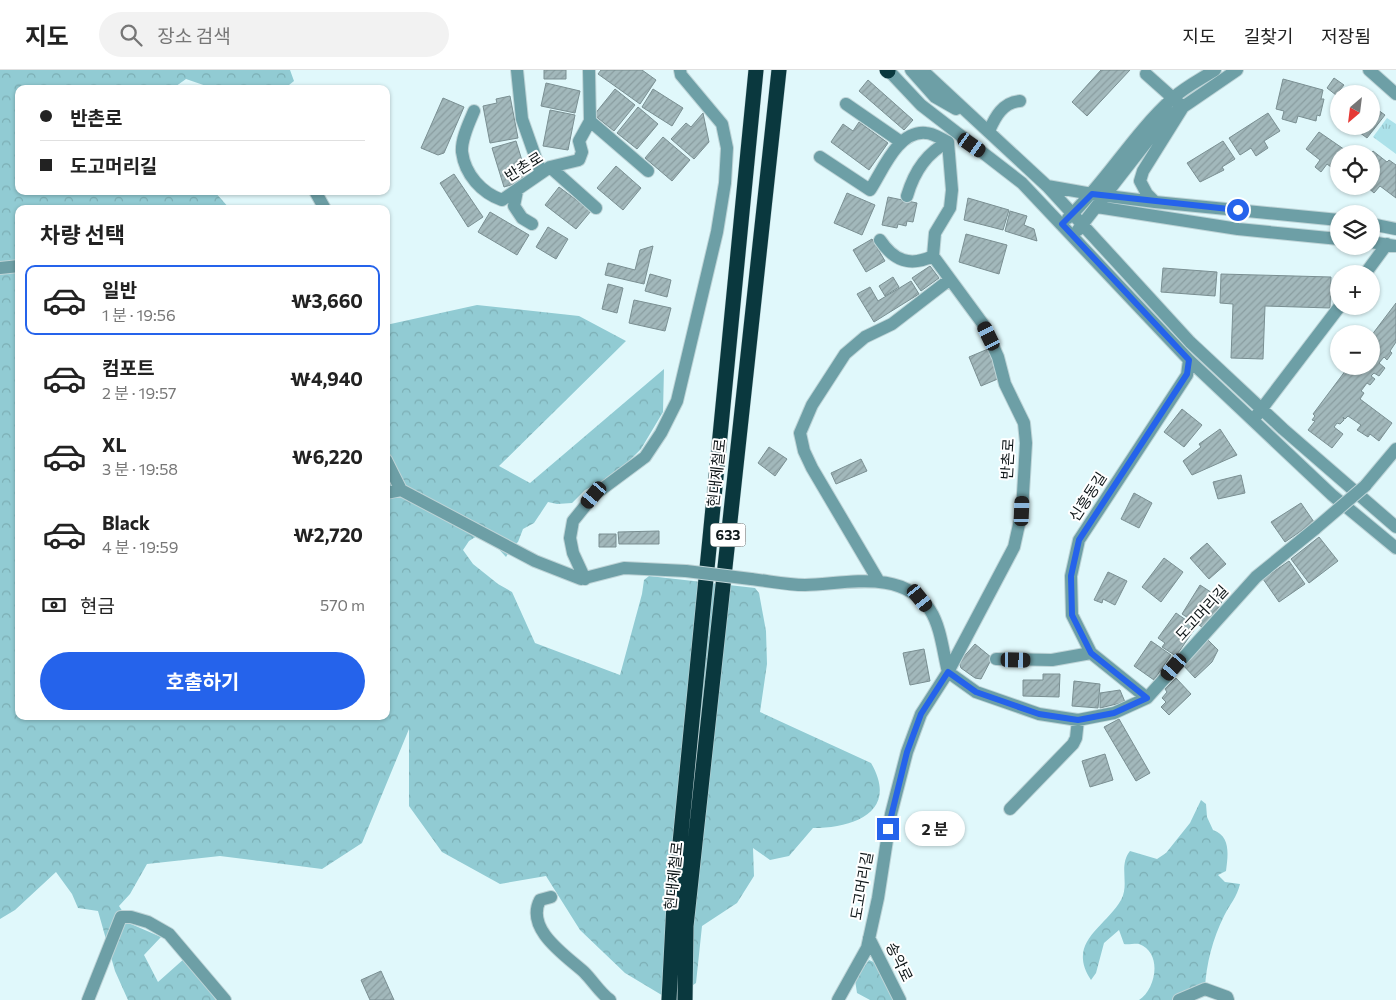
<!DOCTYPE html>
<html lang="ko">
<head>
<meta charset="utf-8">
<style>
	body { margin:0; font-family:Commissioner,"Noto Sans KR",sans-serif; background:#f2f2f2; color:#222; height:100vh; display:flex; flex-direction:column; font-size:19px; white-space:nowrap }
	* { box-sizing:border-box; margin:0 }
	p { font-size:16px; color:#767676 }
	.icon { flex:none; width:28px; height:28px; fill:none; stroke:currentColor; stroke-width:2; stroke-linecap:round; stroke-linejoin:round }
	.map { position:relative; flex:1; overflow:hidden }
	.panel { position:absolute; left:15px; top:135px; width:375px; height:515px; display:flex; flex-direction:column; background:#fff; border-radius:10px; box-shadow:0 1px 4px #0004 }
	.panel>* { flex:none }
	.hud { position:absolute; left:15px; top:15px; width:375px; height:110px; border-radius:10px; box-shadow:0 1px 4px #0004; display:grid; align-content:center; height:110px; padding:0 25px; background:#fff }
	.needle { width:32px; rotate:208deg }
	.fabs { position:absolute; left:1330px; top:15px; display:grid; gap:10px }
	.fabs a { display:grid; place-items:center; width:50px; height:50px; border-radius:50%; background:#fff; box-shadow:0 1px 4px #0004; font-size:25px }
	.end { position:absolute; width:22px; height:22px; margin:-11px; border:6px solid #2563eb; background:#fff; box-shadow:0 0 0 2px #fff }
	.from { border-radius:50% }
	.bubble { position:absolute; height:35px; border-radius:18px; background:#fff; box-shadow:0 1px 4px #0004; font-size:16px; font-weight:700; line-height:35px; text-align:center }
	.car { position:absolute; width:15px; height:30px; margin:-15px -8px; border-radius:6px; box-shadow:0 0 4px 1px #0007; background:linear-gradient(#222 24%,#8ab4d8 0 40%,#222 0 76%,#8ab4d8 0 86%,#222 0) }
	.hud b { display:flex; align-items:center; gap:18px; height:48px; font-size:19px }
	.hud b+b { border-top:1px solid #e0e0e0 }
	.hud i { width:12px; height:12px; background:#222 }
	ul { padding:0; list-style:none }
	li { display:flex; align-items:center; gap:15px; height:70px; margin:0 10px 8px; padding:0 15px; border:2px solid transparent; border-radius:10px }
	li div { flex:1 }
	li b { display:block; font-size:19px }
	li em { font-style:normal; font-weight:700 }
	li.active { border-color:#2563eb }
	li>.icon { width:45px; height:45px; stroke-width:1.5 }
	h2 { padding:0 25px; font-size:22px; line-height:60px }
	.pay { display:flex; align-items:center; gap:12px; height:55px; padding:0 25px; font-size:19px }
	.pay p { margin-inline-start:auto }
	.button { display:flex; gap:10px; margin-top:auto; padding:10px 25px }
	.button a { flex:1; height:58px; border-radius:30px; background:#2563eb; color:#fff; font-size:20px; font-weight:700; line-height:58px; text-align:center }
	header { display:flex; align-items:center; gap:30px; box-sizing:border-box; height:70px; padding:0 25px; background:#fff; border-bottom:1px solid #e0e0e0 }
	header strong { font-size:24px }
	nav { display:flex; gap:28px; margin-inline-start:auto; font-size:18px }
	.search { width:350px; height:45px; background:#f2f2f2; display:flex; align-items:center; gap:12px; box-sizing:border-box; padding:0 18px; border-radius:28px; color:#767676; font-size:19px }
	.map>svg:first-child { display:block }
	.forest { fill:url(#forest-crowns) }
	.park { fill:url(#park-tufts) }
	.building { fill:url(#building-hatch); stroke:#7a8f92 }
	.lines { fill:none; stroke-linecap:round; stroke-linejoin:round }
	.minor-casing { stroke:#bed4d7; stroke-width:14 }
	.highway-casing { stroke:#bed4d7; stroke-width:16 }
	.minor { stroke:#6d9fa6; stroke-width:12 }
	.highway { stroke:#0a383e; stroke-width:15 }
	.minor-bridge-casing { stroke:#bed4d7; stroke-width:14; stroke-linecap:butt }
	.minor-bridge { stroke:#6d9fa6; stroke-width:12 }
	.route { stroke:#2563eb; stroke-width:6 }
	.labels { text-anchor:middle; stroke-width:4; stroke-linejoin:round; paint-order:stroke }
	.shield { fill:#fff; stroke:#565c5d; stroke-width:1 }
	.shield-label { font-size:14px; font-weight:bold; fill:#0e1618 }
	.street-label { font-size:15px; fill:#0e1618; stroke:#fff }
</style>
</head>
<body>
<header>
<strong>지도</strong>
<div class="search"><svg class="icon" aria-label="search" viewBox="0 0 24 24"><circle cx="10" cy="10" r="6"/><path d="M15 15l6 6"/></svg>장소 검색</div>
<nav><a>지도</a><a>길찾기</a><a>저장됨</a></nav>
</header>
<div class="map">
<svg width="1396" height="930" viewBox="0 0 1396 930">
	<defs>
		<pattern id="forest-crowns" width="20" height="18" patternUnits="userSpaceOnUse" patternTransform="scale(1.25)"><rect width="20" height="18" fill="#91cbd3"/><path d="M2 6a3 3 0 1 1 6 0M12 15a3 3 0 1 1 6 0" fill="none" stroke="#7caeb4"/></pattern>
		<pattern id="park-tufts" width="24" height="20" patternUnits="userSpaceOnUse" patternTransform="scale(1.25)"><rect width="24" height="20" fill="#abe1e9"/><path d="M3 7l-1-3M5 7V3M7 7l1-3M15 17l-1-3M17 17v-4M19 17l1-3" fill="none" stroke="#92c0c7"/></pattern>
		<pattern id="building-hatch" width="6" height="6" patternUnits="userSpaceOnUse" patternTransform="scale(1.25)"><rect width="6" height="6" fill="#a2b8bb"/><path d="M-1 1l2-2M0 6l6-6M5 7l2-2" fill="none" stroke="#8a9da0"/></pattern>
	</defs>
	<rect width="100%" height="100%" fill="#e0f8fb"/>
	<path class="forest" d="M 0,0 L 290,0 L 294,11 L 284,19 L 215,19 L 186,9 L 172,19 L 19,19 L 19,121 L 214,121 L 230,139 L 19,139 L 19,646 L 386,646 L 386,255 L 477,235 L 579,246 L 626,271 L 499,396 L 530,413 L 664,299 L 663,342 L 641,379 L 617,403 L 585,420 L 572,433 L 557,434 L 548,432 L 534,453 L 523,459 L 518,472 L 512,477 L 506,487 L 494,474 L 477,466 L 469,471 L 463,480 L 473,494 L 498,514 L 512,522 L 535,573 L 620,605 L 642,524 L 644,510 L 649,506 L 755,518 L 759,523 L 766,561 L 767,594 L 760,642 L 871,693 C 899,741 855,758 813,758 L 789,786 L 770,790 L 753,778 L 754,806 L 737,833 L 702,856 L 696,913 L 670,930 L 625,903 L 580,860 L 546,806 L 500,814 L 442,782 L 409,736 L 409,659 L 362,773 L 322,799 L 220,786 L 147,794 L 130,824 L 119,836 L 131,854 L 161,867 L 144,885 L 158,912 L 185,888 L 216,930 L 128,930 L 115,901 L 98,841 L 78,838 L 72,824 L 56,802 L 15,840 L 0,849 Z
		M 1201,730 L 1206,734 L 1207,747 L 1213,760 C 1231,766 1228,785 1226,801 L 1218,805 L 1225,812 L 1240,814 C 1237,827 1230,834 1224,846 C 1213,868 1206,894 1205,919 L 1179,930 L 1139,930 C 1156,919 1163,883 1139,874 C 1136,873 1128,875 1124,874 L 1119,860 L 1104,873 L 1096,903 L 1091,910 C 1066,872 1105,858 1121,830 C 1130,814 1118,796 1130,781 L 1157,789 L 1166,783 L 1190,753 Z
		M 869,890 L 880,895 L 896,930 L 870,930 L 857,923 L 855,910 Z"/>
	<path class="park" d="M 1387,48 L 1396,54 L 1396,84 L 1373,67 Z"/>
	<path class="building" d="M 544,0 L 566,0 L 566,9 L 544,9 Z
		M 601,0 L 642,0 L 656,10 L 640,34 L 598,4 Z
		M 1101,0 L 1130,0 L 1087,46 L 1072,32 Z
		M 1334,8 L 1344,15 L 1336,25 L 1327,18 Z
		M 1283,9 L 1323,20 L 1321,29 L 1324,29 L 1320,46 L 1317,45 L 1316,51 L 1298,46 L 1296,53 L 1282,49 L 1284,41 L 1276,39 Z
		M 868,10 L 913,50 L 904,60 L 859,21 Z
		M 546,13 L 580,21 L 575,43 L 541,36 Z
		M 615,19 L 635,35 L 614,61 L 594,45 Z
		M 653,19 L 683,38 L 672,56 L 642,37 Z
		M 510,26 L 518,68 L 490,73 L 483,36 L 497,33 L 496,29 Z
		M 443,28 L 464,37 L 444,83 L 438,85 L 421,78 Z
		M 1371,35 L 1385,45 L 1367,68 L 1351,56 L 1371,56 Z
		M 638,37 L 658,54 L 637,79 L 617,63 Z
		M 550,40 L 575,45 L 568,80 L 543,76 Z
		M 703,43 L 709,72 L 694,89 L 671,69 L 686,53 L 691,57 Z
		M 1268,43 L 1280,61 L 1264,71 L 1268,78 L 1256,86 L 1251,78 L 1240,85 L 1229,68 Z
		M 859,52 L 888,73 L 869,100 L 831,72 L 843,54 L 853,61 Z
		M 1319,62 L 1348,82 L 1339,84 L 1339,103 L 1327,94 L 1321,102 L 1315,97 L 1320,90 L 1306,79 Z
		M 663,67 L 690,90 L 672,111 L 645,88 Z
		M 516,71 L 528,110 L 504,117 L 492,78 Z
		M 1223,71 L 1235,89 L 1222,97 L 1224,100 L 1200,112 L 1187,93 Z
		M 1373,81 L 1387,92 L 1389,90 L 1396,95 L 1396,128 L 1380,116 L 1374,123 L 1366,116 L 1371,116 L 1371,84 Z
		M 616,96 L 641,118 L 623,140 L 597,118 Z
		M 454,104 L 483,147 L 468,157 L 440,113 Z
		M 559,117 L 591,141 L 576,159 L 545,135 Z
		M 847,123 L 875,135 L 862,165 L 834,153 Z
		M 888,127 L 917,133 L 913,152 L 907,151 L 906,156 L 898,154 L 897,158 L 882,155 Z
		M 968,128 L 1009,140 L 1003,160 L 964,150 Z
		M 1010,141 L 1027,146 L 1024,155 L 1034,159 L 1037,171 L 1005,161 Z
		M 490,142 L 529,165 L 517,185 L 478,162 Z
		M 548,157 L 568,169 L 556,189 L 536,177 Z
		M 966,164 L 1007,175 L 999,204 L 959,192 Z
		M 872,169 L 885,191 L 866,202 L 853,180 Z
		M 653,176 L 644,214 L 605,205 L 608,193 L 635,200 L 640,180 Z
		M 930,196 L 939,208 L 921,221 L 912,208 Z
		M 1163,198 L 1217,202 L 1215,226 L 1161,222 Z
		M 650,204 L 671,210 L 667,227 L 645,221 Z
		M 1221,204 L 1331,207 L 1330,238 L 1265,236 L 1263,289 L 1231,288 L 1233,234 L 1220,233 Z
		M 893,207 L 899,217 L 885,226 L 879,216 Z
		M 911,211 L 919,224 L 874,252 L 857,224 L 870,217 L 878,231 Z
		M 608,214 L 623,218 L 617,243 L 602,239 Z
		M 634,230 L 671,238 L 665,261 L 629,253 Z
		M 1396,233 L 1396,272 L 1390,281 L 1392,283 L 1387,290 L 1384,287 L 1379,293 L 1385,298 L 1379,306 L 1374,303 L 1371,306 L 1375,309 L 1370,315 L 1367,313 L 1361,321 L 1364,323 L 1360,329 L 1392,353 L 1379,371 L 1370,364 L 1368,367 L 1357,360 L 1361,355 L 1348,346 L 1345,349 L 1343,347 L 1344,350 L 1340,354 L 1337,353 L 1334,357 L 1343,364 L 1332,378 L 1308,360 L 1315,351 L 1312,350 L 1315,346 L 1313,344 L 1349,296 L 1371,296 L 1371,266 Z
		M 988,279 L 1000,308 L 981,316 L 969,287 Z
		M 1182,339 L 1202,355 L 1184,377 L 1164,362 Z
		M 1220,359 L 1237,385 L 1192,405 L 1183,391 L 1201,377 L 1199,374 Z
		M 769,377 L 787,389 L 775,406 L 758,393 Z
		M 861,389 L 867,401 L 836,414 L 831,403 Z
		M 1241,405 L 1245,423 L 1218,429 L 1213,412 Z
		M 1134,423 L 1152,433 L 1139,458 L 1121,449 Z
		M 1301,433 L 1314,452 L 1285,472 L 1271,452 Z
		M 659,461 L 659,474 L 619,474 L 618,462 Z
		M 599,464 L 616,464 L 616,477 L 599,477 Z
		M 1319,467 L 1338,491 L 1309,513 L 1291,489 Z
		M 1207,473 L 1226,494 L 1209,509 L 1190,488 Z
		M 1164,488 L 1183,502 L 1161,532 L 1142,517 Z
		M 1289,491 L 1305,514 L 1279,532 L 1263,509 Z
		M 1108,502 L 1127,511 L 1115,535 L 1103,529 L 1102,533 L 1094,530 Z
		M 1200,515 L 1223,530 L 1205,559 L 1182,544 Z
		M 1176,543 L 1196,557 L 1176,586 L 1162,577 L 1165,573 L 1158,568 Z
		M 1207,569 L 1218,580 L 1212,592 L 1195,608 L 1182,594 Z
		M 1151,571 L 1171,585 L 1154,610 L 1134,596 Z
		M 975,574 L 992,588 L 981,609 L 975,608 L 961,598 L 959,592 Z
		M 924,579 L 930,611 L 910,615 L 903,583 Z
		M 1043,604 L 1060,604 L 1059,627 L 1023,626 L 1023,610 L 1043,610 Z
		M 1176,608 L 1191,624 L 1169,645 L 1161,637 L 1166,632 L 1162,628 L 1167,622 L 1165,619 Z
		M 1074,611 L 1100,614 L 1098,638 L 1072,636 Z
		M 1120,620 L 1125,632 L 1100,638 L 1100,623 Z
		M 1119,649 L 1150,703 L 1136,711 L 1104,657 Z
		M 1105,684 L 1113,710 L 1090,717 L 1082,691 Z
		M 381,901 L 394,930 L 370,930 L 361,910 Z"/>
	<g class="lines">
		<defs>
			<path id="minor" d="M 517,0 L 522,49 L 541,103
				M 888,0 L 921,35 L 1022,113 L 1189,290 L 1332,425 L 1396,478
				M 911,0 L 935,27 L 956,39
				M 922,0 L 1047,116 L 1092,124 L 1155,132
				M 1237,0 L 1183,37 L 1143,101 L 1140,111 L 1147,124 L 1155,132 L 1339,150
				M 1369,0 L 1396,24
				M 846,34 L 901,72
				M 474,41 C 469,53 461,69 462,82 C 465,105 482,123 502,130 L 550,97 L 579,90 L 582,82 L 579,71 L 590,51 L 589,0
				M 590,51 L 648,101
				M 989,61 C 995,47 1003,32 1020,31
				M 820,87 L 870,120 C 883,100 898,60 926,63 C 933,63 941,69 948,72
				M 550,97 L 596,138
				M 1047,116 L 1190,272 L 1283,359 L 1396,457
				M 315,121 L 325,139
				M 517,121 L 514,136 L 522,148 L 532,154
				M 907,126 C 914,102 926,83 948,72
				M 1097,137 L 1238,159 L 1339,169
				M 1068,148 C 1106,112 1133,64 1173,28 C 1185,17 1201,9 1215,0
				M 1371,154 L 1396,159
				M 1078,160 L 1163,51 L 1183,37 L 1146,4
				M 880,170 C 894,191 910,197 933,186
				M 1371,172 L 1396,176
				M 0,198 L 19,196
				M 1365,204 L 1387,174
				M 1257,345 L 1340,236
				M 386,390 L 401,420
				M 1365,416 L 1396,379
				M 386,423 L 401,420 L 535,491 L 581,509 L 624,498 L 686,501
				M 585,509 L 573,483 L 570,468 L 573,451 L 594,425 L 645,387 L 661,363 L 677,331 L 717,162 L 725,113 L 727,78 L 722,54 L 681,5 L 680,0
				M 751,509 C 769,511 787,515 805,515 C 846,514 902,498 930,540 C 941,557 943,582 948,602 L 976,622 L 1039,644 L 1078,650 L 1114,643 L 1147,628 L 1256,507 L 1316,458
				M 878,510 L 812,398 L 804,381 L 800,363 L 812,335 L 845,284 L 865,267 L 892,254 L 949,210
				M 996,589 L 1052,590 L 1091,583
				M 1147,628 L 1091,583 L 1072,545 L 1071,506 L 1079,470 L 1187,305 L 1189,290
				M 1010,739 L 1073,674 L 1076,668 L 1078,650
				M 551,827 L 540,830 C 525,859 565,885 584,902 C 593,911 600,923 610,930
				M 869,868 L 900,930
				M 88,930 L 121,847 L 131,847 L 148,852 L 169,864 L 225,930
				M 838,930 L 867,878 L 878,828 L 891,744 L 907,682 L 921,644 L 948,602 L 1014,477 L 1022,441 L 1026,373 L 1024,353 L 1005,314 L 998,287 L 983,254 L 933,186 L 935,163 L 950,138 L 952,120 L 948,72
				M 1179,930 L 1205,919 L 1227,927 L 1228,930"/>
			<path id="highway" d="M 887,0 L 888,1
				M 669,930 L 674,834 L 756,0
				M 685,930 L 686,856 L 779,0"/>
		</defs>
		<use href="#minor" class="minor-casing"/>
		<use href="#highway" class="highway-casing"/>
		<use href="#minor" class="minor"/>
		<use href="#highway" class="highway"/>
		<defs>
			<path id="minor-bridge" d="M 1316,458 L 1365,416
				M 686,501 L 751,509"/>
		</defs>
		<use href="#minor-bridge" class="minor-bridge-casing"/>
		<use href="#minor-bridge" class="minor-bridge"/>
	</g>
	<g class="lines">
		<path class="route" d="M 888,759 L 907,682 L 921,644 L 948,602 L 976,622 L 1039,644 L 1078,650 L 1114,643 L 1147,628 L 1091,583 L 1072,545 L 1071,506 L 1079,470 L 1187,304 L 1189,290 L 1062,154 L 1092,124 L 1238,140"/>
	</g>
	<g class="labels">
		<rect class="shield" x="710.5" y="453.5" width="35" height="23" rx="4"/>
		<g class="shield-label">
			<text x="728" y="470">633</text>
		</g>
		<g class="street-label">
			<text transform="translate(524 97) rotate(-32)" y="5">반촌로</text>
			<text transform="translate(1008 389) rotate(-87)" y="5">반촌로</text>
			<text transform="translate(717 403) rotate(-84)" y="5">현대제철로</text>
			<text transform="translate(1088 427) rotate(-57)" y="5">신흥동길</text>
			<text transform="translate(1202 543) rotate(-47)" y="5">도고머리길</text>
			<text transform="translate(674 806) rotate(-84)" y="5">현대제철로</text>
			<text transform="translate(862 816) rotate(-80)" y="5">도고머리길</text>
			<text transform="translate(899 892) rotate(64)" y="5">송악로</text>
		</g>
	</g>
</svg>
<div class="fabs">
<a><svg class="needle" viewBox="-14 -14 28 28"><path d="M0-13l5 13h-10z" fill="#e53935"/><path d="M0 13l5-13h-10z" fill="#767676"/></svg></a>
<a><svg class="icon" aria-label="locate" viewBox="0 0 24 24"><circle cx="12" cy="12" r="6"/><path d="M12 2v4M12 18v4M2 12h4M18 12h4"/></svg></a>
<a><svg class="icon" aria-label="layers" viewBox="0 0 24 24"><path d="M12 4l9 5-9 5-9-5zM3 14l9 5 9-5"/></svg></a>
<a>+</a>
<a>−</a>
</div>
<i class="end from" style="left:1238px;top:140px"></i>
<i class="end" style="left:888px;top:759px"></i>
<div class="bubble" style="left:905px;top:741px;width:60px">2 분</div>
<i class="car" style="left:972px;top:75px;rotate:125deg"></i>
<i class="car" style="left:989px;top:266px;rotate:334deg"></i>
<i class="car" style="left:594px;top:425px;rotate:220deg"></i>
<i class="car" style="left:1022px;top:441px;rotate:2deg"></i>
<i class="car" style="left:920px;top:528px;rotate:141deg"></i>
<i class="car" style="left:1016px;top:590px;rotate:91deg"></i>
<i class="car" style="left:1174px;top:597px;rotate:221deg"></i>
<div class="hud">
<b><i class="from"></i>반촌로</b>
<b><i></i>도고머리길</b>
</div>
<section class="panel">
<h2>차량 선택</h2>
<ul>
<li class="active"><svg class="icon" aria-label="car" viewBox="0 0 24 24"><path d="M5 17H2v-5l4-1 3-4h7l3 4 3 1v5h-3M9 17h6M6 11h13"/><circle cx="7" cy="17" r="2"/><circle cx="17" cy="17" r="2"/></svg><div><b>일반</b><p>1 분 · 19:56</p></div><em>₩3,660</em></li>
<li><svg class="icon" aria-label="car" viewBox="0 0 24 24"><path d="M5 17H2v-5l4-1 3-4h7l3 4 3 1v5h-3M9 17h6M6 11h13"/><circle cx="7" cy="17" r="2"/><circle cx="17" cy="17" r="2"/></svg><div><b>컴포트</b><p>2 분 · 19:57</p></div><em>₩4,940</em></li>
<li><svg class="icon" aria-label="car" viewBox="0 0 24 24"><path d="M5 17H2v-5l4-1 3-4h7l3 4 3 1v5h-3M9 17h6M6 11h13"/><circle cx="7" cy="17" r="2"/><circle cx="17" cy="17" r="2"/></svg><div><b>XL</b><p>3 분 · 19:58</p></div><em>₩6,220</em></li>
<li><svg class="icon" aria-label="car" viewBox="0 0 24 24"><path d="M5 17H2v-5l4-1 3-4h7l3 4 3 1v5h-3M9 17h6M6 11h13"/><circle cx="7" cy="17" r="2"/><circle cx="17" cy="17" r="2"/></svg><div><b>Black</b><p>4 분 · 19:59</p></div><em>₩2,720</em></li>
</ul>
<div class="pay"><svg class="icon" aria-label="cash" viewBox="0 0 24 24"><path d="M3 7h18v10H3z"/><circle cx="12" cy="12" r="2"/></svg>현금<p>570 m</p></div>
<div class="button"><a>호출하기</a></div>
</section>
</div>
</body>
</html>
